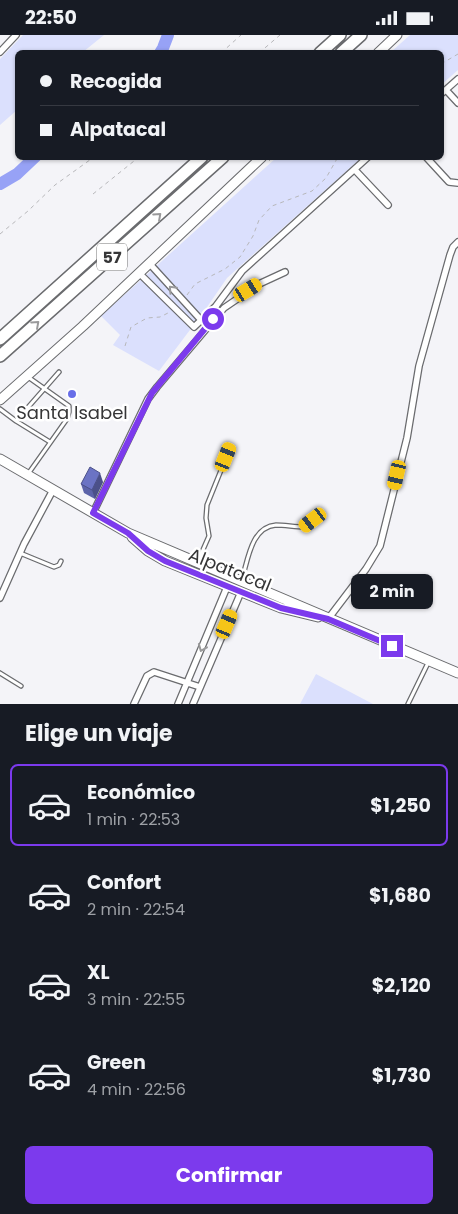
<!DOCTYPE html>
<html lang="es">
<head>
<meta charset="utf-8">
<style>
	body { margin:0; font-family:Poppins,sans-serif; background:#242831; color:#f1f3f6; height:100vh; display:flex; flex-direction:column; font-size:19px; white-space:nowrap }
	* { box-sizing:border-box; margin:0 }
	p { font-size:16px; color:#9ea1a6 }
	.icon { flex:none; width:28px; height:28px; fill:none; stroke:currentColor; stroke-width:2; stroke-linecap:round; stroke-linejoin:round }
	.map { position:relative; height:669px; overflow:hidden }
	.side { display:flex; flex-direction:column; background:#171b24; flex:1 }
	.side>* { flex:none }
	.guide { position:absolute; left:15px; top:15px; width:429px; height:110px; border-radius:8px; box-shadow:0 1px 4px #0004; display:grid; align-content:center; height:110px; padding:0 25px; background:#171b24 }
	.end { position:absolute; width:22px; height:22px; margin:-11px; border:6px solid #7c3aed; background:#fff; box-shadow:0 0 0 2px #fff }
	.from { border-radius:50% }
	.bubble { position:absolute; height:35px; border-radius:8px; background:#171b24; box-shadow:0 1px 4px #0004; font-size:16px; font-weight:700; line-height:35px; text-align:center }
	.car { position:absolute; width:15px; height:30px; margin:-15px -8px; border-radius:6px; box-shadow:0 0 4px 1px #0007; background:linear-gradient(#f5c518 24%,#345 0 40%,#f5c518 0 76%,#345 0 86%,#f5c518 0) }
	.guide b { display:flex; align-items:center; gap:18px; height:48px; font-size:19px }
	.guide b+b { border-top:1px solid #363941 }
	.guide i { width:12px; height:12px; background:#f1f3f6 }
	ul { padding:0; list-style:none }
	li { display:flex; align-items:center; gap:15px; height:82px; margin:0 10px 8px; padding:0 15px; border:2px solid transparent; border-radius:8px }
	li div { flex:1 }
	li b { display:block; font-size:19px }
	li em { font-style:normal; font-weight:700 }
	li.active { border-color:#7c3aed }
	li>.icon { width:45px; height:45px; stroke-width:1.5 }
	h2 { padding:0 25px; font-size:22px; line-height:60px }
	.primary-button { display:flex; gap:10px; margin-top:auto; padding:10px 25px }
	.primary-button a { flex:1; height:58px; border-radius:8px; background:#7c3aed; color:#fff; font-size:20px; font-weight:700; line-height:58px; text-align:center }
	.status { display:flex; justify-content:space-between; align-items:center; height:35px; padding:0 25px; background:#171b24; direction:ltr }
	.status svg { height:14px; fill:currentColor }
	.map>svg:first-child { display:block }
	.green { fill:#dbe0fd }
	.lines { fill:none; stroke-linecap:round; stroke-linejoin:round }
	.river { stroke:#97a2f6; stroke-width:12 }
	.lane-casing { stroke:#6a6b6e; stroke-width:5.5 }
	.street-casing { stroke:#6a6b6e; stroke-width:8 }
	.secondary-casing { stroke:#6a6b6e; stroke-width:11 }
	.highway-casing { stroke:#6a6b6e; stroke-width:14 }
	.path { stroke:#b7b7ba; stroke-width:1; stroke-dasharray:4 4; stroke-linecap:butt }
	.lane { stroke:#fff; stroke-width:3 }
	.street { stroke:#fff; stroke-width:5.5 }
	.secondary { stroke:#fff; stroke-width:9 }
	.highway { stroke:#fff; stroke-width:11 }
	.wall { fill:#5c63a9 }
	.shaded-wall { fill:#4b5089 }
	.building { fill:#6b73c4; stroke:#4b5089 }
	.oneway { stroke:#9a9a9b }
	.route { stroke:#7c3aed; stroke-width:6 }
	.poi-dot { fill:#686ee8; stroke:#fff; stroke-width:2 }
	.labels { text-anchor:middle; stroke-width:5; stroke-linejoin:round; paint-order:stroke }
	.shield { fill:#fff; stroke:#727273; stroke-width:1 }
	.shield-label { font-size:16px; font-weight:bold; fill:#363637 }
	.poi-label { font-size:18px; fill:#363637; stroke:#fff }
	.street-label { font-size:18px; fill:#363637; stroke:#fff }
</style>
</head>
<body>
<div class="status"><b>22:50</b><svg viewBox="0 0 49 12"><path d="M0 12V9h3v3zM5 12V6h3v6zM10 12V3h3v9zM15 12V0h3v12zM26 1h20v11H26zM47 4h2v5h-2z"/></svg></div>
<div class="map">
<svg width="458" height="669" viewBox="0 0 458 669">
	<rect width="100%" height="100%" fill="#f4f4f8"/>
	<path class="green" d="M 23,0 L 104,0 L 83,17 L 18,18 L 17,75 L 0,90 L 0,24 Z
		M 410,0 L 458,0 L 458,35 L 441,50 L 441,18 L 391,17 Z
		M 276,123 L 361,123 L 227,243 L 205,275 L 159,336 L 113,310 L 120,300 L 101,281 Z
		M 316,639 L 373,669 L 300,669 Z"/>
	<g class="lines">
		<path class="river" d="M 160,18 L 163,13 L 168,0
			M 0,149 L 17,139 L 35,122"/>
		<defs>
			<path id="lane" d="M 0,374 L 16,386 L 50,407
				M 16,386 L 59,337
				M 28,439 L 67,384 L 69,377 L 69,371 L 28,342
				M 20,518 L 54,532 L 59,530 L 61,526
				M 198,526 L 209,501 L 206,483 L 207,470 L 230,413
				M 242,544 C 248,525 251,492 276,490 C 285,490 295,492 304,492 L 318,480
				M 0,638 L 21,651
				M 408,669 L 428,628"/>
			<path id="street" d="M 0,17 L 16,0
				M 446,55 L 458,68
				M 441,59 L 458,44
				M 426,122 L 449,147 L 458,148
				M 355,135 L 388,170
				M 149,228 L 201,285
				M 139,238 L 194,292 L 216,271 L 242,236 L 368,122
				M 93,478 L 148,364 L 157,352 L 224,273 L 259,249 L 285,237
				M 0,563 L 24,509 L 53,455
				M 328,584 L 366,534 L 380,511 L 407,403 L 419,331 L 450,220 L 453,212 L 458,207
				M 134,669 L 147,641 L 154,637 L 200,652
				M 178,669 L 227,552
				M 193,669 L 241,557"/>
			<path id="secondary" d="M 378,18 L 397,0
				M 0,365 L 83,291 L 262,122
				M 0,424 L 128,498 L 458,638
				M 132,502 L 148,516 L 165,526 L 281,573 L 318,582"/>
			<path id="highway" d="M 320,18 L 340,0
				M 341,18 L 361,0
				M 0,304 L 202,122
				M 0,321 L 223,122"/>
		</defs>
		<use href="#lane" class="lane-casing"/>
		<use href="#street" class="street-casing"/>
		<use href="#secondary" class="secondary-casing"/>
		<use href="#highway" class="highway-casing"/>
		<path class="path" d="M 221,18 L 241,0
			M 259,18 L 280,0
			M 441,29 L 458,19
			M 269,126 L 273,122
			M 93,159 L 139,122
			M 0,199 L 28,176 L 55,150 L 94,122
			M 187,260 L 195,249 L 225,234 L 240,222 L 253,201 L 259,185 L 272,171 L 312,156 L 326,143 L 338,122
			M 125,311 L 131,292 L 147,283 L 160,282 L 170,277"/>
		<use href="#lane" class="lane"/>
		<use href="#street" class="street"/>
		<use href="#secondary" class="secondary"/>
		<use href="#highway" class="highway"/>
	</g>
	<path class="wall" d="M 103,447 L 95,464 L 84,458 L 81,449 Z"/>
	<path class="shaded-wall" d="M 100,438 L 103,447 L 95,464 L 92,455 Z"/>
	<path class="building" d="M 90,432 L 100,438 L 92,455 L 81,449 Z"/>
	<defs><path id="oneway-chevron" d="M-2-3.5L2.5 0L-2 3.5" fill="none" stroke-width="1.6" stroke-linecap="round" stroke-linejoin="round" transform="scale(1.25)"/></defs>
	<g class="oneway">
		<use href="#oneway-chevron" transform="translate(158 181) rotate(-42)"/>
		<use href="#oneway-chevron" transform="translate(172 254) rotate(-133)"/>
		<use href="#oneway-chevron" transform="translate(36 289) rotate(-42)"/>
		<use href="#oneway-chevron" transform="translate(202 613) rotate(112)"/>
	</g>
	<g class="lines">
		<path class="route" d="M 213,284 L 152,358 L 93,478 L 128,498 L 148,516 L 165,526 L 281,573 L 328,584 L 392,611"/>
	</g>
	<circle class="poi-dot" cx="72" cy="359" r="5"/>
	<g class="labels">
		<rect class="shield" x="97" y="208.5" width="30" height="27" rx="4"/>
		<g class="shield-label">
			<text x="112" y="228">57</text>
		</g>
		<g class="poi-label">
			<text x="72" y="384">Santa Isabel</text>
		</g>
		<g class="street-label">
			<text transform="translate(230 535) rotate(22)" y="6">Alpatacal</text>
		</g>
	</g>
</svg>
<i class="end from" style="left:213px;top:284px"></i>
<i class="end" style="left:392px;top:611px"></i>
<div class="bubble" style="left:351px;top:539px;width:82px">2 min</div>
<i class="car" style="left:248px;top:255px;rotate:59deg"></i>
<i class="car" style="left:226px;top:422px;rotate:22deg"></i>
<i class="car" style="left:397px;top:440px;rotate:193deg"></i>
<i class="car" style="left:313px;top:485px;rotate:233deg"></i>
<i class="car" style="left:227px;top:589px;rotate:23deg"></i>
<div class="guide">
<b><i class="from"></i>Recogida</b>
<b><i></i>Alpatacal</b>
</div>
</div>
<section class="side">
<h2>Elige un viaje</h2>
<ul>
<li class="active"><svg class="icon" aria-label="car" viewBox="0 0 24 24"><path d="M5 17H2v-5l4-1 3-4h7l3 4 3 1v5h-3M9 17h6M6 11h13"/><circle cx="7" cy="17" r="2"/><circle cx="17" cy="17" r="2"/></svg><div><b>Económico</b><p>1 min · 22:53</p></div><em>$1,250</em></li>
<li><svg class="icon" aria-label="car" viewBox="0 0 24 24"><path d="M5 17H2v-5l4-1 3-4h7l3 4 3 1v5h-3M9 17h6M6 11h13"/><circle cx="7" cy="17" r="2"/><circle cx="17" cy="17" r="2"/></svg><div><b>Confort</b><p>2 min · 22:54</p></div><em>$1,680</em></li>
<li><svg class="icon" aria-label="car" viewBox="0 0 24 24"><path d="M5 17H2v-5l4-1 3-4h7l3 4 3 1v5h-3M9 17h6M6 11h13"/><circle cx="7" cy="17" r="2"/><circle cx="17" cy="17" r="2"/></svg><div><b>XL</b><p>3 min · 22:55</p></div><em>$2,120</em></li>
<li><svg class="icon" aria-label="car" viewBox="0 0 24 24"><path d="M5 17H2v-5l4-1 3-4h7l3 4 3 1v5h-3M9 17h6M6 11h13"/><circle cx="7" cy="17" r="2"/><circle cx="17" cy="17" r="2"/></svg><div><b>Green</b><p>4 min · 22:56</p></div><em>$1,730</em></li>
</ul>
<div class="primary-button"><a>Confirmar</a></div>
</section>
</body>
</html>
